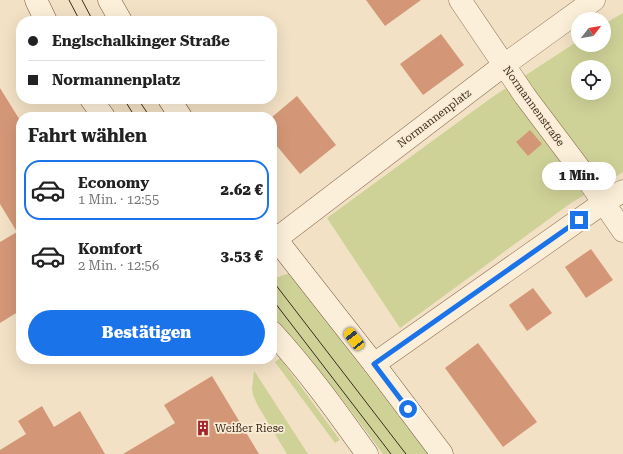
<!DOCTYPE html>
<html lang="de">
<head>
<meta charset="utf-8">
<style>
	body { margin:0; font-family:"Roboto Serif",serif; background:#f6f6f6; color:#222; height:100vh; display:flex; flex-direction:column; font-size:15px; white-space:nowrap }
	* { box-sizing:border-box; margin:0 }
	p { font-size:13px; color:#767676 }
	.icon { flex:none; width:22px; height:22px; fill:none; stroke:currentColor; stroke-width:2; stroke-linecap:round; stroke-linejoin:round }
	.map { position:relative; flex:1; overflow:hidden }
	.side { position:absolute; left:16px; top:112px; width:261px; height:252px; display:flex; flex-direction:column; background:#fff; border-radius:16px; box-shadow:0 4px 16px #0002 }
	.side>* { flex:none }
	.top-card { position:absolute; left:16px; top:16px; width:261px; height:88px; border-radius:16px; box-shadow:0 4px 16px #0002; display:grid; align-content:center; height:88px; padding:0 12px; background:#fff }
	.needle { width:26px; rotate:59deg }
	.fabs { position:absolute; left:571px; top:12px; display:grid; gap:8px }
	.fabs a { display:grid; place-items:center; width:40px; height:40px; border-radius:50%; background:#fff; box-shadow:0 4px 16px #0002; font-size:20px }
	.end { position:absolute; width:18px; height:18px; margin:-9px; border:5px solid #1a73e8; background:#fff; box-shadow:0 0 0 2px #fff }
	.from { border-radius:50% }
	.bubble { position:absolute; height:28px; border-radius:14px; background:#fff; box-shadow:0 4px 16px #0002; font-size:13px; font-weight:800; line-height:28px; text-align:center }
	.car { position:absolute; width:12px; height:24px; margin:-12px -6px; border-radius:5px; box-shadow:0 0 3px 1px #0007; background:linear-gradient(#f5c518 24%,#345 0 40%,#f5c518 0 76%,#345 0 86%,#f5c518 0) }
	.top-card b { display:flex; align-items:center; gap:14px; height:38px; font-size:15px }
	.top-card b+b { border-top:1px solid #e0e0e0 }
	.top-card i { width:10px; height:10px; background:#222 }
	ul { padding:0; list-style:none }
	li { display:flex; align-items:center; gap:12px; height:60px; margin:0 8px 6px; padding:0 4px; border:2px solid transparent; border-radius:16px }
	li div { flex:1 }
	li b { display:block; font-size:15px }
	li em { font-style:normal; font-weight:800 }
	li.current { border-color:#1a73e8 }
	li>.icon { width:36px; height:36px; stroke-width:1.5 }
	h2 { padding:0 12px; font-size:18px; line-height:48px }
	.cta { display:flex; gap:8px; margin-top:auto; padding:8px 12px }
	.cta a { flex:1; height:46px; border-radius:24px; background:#1a73e8; color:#fff; font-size:16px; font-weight:800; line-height:46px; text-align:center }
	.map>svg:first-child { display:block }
	.green { fill:#cfd297; fill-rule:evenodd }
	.building { fill:#d39777 }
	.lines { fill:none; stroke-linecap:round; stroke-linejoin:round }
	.minor-casing { stroke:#8f7259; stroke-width:23 }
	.secondary-casing { stroke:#71533c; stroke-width:23 }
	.minor { stroke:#fcefd9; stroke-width:22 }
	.secondary { stroke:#fcefd9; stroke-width:22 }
	.tram { stroke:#3e2b1e; stroke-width:1 }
	.route { stroke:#1a73e8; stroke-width:5 }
	.labels { text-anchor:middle; stroke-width:3.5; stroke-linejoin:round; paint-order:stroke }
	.street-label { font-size:11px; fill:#3e2b1e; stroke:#f9ecd5 }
	.poi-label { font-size:11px; fill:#3e2b1e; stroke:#f9ecd5; text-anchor:start }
</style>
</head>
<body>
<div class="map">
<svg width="623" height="454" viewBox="0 0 623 454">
	<rect width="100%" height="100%" fill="#f2e1c5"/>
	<path class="green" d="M 623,13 L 623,172 L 571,203 L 400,328 L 327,218 L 491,98 L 578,41 L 578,45 L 604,45 L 604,24 ZM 578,67 L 604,67 L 604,93 L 578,93 Z
		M 290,273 L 428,454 L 383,454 C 348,406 312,359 272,315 L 272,279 Z
		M 280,358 L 340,440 L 335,443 L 275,362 Z
		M 254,371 L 255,372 L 308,454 L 287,454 L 258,406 L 253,395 L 252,389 Z"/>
	<path class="building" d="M 366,0 L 421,0 L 385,26 Z
		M 441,34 L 464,65 L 423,95 L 400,64 Z
		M 0,88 L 21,122 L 21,310 L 0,323 L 0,242 L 17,232 L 0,204 Z
		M 297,96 L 336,145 L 300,174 L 272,140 L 272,117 Z
		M 530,130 L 542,144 L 528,156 L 516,142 Z
		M 591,249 L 613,280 L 586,298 L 565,267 Z
		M 533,288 L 552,313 L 527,331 L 509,305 Z
		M 478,343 L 537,422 L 503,447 L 445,368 Z
		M 212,376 L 259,454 L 123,454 L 175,423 L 164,405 Z
		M 42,406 L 54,427 L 80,411 L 105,454 L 0,454 L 0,450 L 26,434 L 18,421 Z"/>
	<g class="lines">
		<defs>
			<path id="minor" d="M 460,0 L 525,96 L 583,173 L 623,231
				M 276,239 L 504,65 L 594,0
				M 374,364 L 603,203 L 623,191"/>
			<path id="secondary" d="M 36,0 L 46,21
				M 109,0 L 121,21
				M 91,99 L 104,117
				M 169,99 L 181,117
				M 272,234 L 374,364 L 442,454
				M 272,332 C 307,370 337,412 367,454"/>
		</defs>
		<use href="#minor" class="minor-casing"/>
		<use href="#secondary" class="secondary-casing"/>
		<use href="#minor" class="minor"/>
		<use href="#secondary" class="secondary"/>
		<path class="tram" d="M 69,0 L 80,21
			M 82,0 L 93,21
			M 124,99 L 135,117
			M 138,99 L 150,117
			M 272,280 L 406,454
			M 272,299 L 391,454"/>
	</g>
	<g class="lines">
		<path class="route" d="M 408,409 L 374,364 L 579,220"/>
	</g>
	<defs>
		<symbol id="building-bare" viewBox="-9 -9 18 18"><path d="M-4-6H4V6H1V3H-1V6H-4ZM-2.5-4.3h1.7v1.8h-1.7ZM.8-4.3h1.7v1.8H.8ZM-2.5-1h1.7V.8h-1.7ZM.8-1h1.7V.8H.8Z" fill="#a4232d" stroke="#f9ecd5" stroke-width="2.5" paint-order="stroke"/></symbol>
	</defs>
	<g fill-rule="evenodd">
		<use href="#building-bare" x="192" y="417" width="22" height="22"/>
	</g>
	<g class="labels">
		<g class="street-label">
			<text transform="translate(534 106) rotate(54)" y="4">Normannenstraße</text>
			<text transform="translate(434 118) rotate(-37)" y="4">Normannenplatz</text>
		</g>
		<g class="poi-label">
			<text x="215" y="432">Weißer Riese</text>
		</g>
	</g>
</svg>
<div class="fabs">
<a><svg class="needle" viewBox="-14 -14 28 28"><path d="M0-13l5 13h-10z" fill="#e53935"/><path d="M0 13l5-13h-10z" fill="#767676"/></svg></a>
<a><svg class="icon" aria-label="locate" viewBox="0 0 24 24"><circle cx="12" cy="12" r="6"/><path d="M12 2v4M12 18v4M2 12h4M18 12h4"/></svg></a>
</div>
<i class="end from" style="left:408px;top:409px"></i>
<i class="end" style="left:579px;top:220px"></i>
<div class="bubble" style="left:542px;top:162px;width:74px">1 Min.</div>
<i class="car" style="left:354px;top:339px;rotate:322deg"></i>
<div class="top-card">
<b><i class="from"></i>Englschalkinger Straße</b>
<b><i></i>Normannenplatz</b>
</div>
<section class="side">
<h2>Fahrt wählen</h2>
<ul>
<li class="current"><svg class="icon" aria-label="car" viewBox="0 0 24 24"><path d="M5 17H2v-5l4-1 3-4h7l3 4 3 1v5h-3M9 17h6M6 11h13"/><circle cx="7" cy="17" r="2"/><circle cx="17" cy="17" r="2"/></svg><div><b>Economy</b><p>1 Min. · 12:55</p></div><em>2.62 €</em></li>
<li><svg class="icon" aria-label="car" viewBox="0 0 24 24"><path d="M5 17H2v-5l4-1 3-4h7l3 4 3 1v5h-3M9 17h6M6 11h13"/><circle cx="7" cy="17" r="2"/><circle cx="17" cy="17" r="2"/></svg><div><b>Komfort</b><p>2 Min. · 12:56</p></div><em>3.53 €</em></li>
</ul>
<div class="cta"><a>Bestätigen</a></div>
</section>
</div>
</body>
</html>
